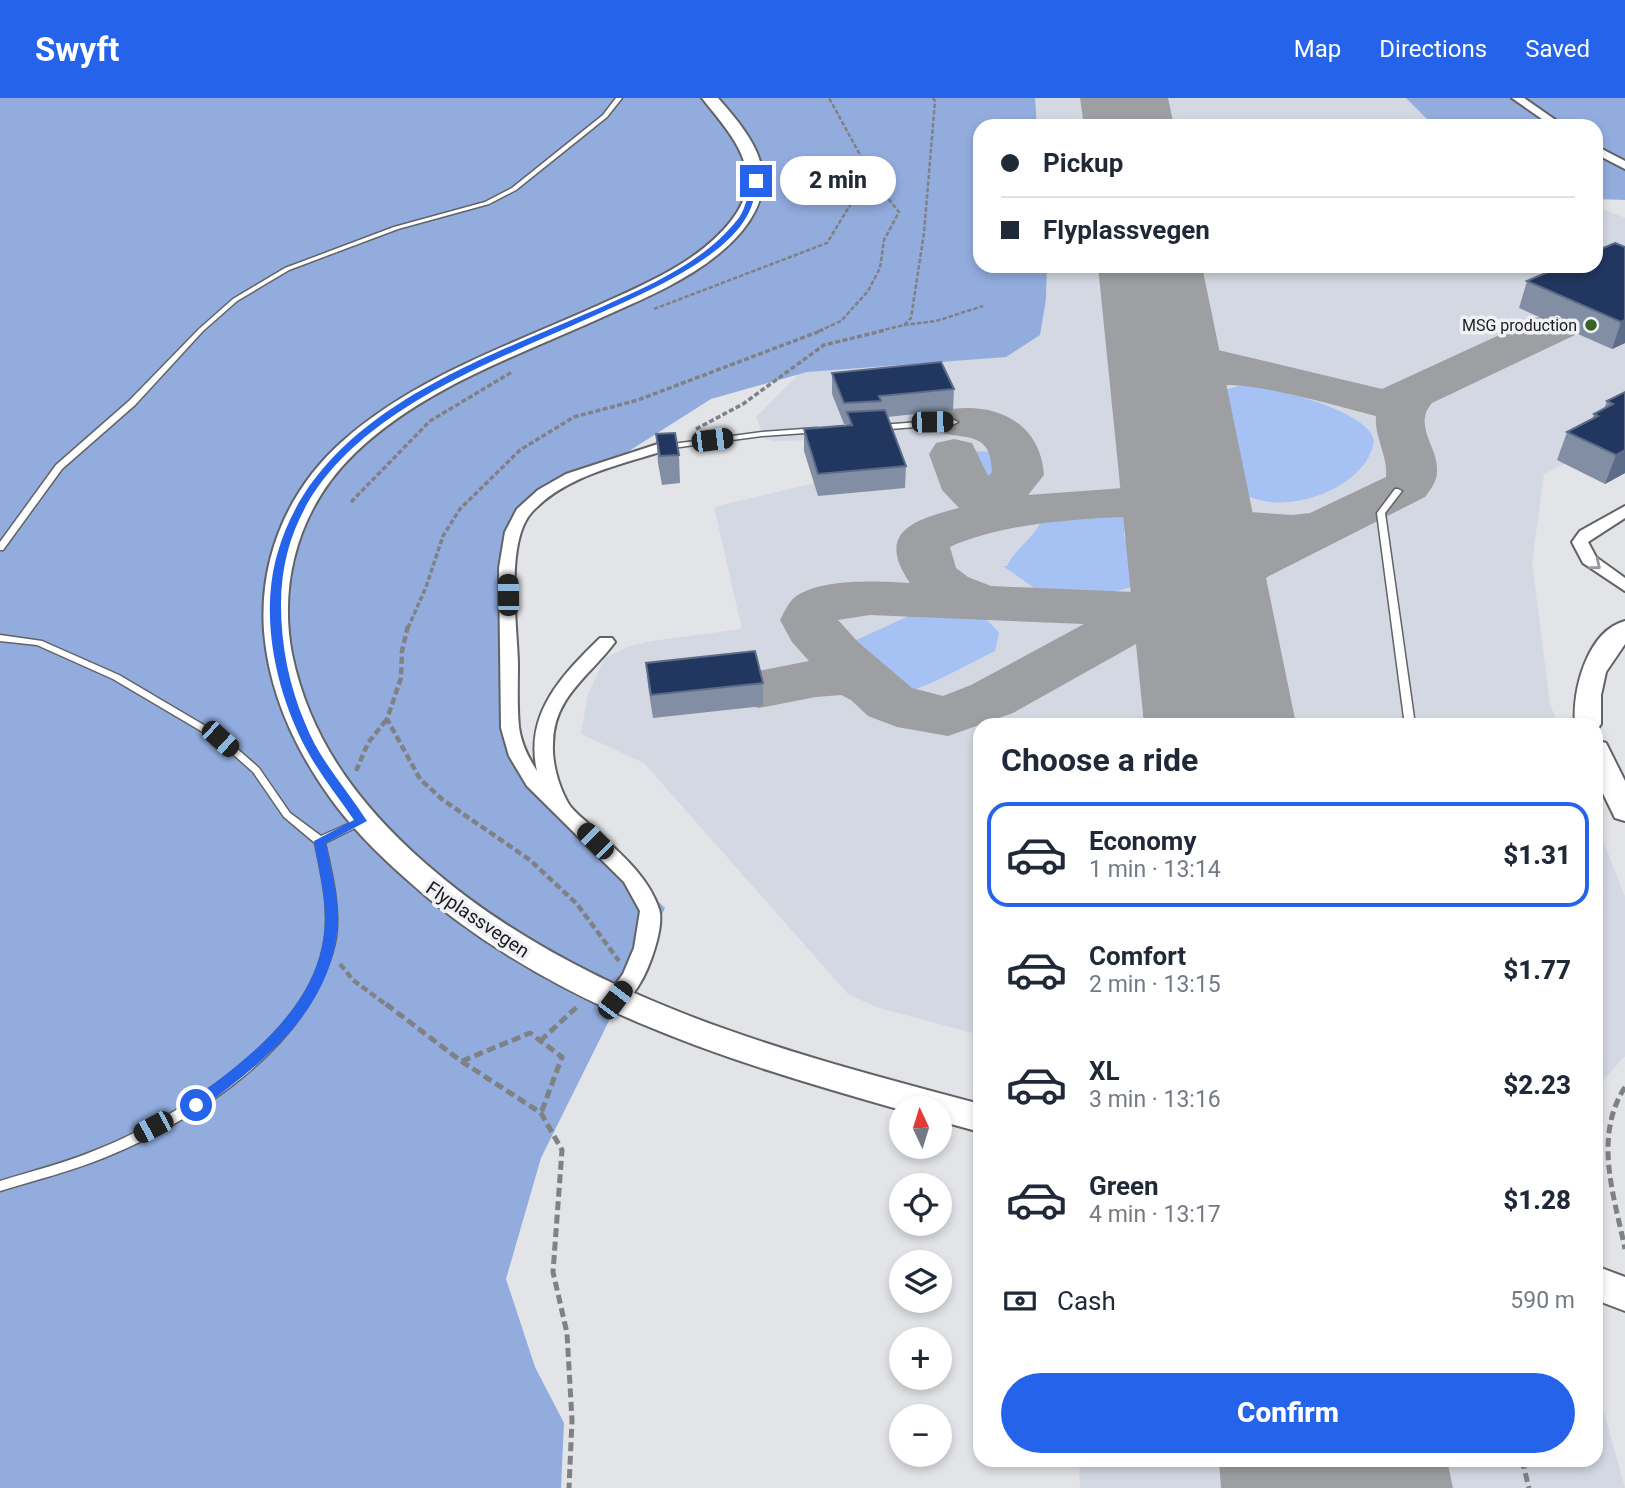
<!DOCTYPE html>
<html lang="en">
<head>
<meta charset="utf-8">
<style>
	body { margin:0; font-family:Roboto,sans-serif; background:#f2f2f3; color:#1f2937; height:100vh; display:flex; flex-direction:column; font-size:26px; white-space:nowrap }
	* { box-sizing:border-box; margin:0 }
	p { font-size:23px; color:#747a83 }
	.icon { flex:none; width:38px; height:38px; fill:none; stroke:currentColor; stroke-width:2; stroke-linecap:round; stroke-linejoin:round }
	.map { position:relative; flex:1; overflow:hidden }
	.panel { position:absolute; left:973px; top:620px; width:630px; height:749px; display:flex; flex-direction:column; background:#fff; border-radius:21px; box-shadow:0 4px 10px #0003 }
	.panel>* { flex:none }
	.banner { position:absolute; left:973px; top:21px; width:630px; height:154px; border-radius:21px; box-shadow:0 4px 10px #0003; display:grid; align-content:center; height:154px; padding:0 28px; background:#fff }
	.needle { width:46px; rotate:356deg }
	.controls { position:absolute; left:889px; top:998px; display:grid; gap:14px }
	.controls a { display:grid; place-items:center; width:63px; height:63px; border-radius:50%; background:#fff; box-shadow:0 4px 10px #0003; font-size:35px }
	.end { position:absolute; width:32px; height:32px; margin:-16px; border:9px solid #2563eb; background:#fff; box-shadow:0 0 0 4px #fff }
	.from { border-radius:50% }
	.bubble { position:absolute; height:49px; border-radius:24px; background:#fff; box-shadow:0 4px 10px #0003; font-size:23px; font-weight:800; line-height:49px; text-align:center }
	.car { position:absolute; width:21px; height:42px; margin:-21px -10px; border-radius:9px; box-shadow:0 0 5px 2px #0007; background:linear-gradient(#222 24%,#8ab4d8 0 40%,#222 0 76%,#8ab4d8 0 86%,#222 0) }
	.banner b { display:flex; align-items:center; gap:24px; height:66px; font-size:26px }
	.banner b+b { border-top:2px solid #e0e1e3 }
	.banner i { width:18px; height:18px; background:#1f2937 }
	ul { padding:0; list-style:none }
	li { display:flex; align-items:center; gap:21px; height:105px; margin:0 14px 10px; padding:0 14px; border:4px solid transparent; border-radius:21px }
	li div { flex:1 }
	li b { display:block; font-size:26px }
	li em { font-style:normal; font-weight:800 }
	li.selected { border-color:#2563eb }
	li>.icon { width:63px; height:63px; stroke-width:1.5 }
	h2 { padding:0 28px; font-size:32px; line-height:84px }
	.pay { display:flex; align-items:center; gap:18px; height:77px; padding:0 28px; font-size:26px }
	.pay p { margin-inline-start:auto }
	.button { display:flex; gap:14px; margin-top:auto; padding:14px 28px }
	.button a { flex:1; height:80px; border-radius:42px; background:#2563eb; color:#fff; font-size:28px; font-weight:800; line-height:80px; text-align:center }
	header { display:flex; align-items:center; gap:42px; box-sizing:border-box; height:98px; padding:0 35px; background:#2563eb; color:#fff }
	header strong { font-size:33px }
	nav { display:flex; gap:38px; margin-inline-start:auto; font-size:24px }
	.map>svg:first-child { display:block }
	.built { fill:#d3d8e2 }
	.green { fill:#a6c1f3 }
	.forest { fill:#92acde }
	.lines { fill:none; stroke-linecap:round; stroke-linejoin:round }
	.taxiway { fill:#9e9fa2; fill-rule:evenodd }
	.runway { fill:#9e9fa2; fill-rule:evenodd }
	.lane-casing { stroke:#616366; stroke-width:3 }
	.street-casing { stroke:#616366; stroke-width:4 }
	.secondary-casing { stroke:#616366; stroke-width:4 }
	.path-far3 { stroke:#808184; stroke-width:2.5; stroke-dasharray:4.5 2; stroke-linecap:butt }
	.path-far2 { stroke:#808184; stroke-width:3.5; stroke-dasharray:5 2.5; stroke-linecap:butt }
	.path-far1 { stroke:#808184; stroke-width:4.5; stroke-dasharray:7 3.5; stroke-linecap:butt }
	.path { stroke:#808184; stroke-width:5; stroke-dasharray:9 4.5; stroke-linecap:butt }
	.lane { fill:#fff; fill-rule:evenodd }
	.street { fill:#fff; fill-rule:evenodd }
	.secondary { fill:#fff; fill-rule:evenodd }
	.wall { fill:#828ea4 }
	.shaded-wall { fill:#5c6b88 }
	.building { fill:#223760; stroke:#5c6b88; stroke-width:2 }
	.oneway { stroke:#99999a }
	.route { fill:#2563eb }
	.poi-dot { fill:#376423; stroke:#eff1f5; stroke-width:2.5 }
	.labels { text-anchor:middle; stroke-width:7; stroke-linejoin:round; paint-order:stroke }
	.far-poi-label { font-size:16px; fill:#1c1c1e; stroke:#eff1f5; text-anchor:end }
	.street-label { font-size:19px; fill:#1c1c1e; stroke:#eff1f5 }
</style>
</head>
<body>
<header>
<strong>Swyft</strong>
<nav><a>Map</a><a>Directions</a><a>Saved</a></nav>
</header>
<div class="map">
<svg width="1625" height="1390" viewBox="0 0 1625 1390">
	<rect width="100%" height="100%" fill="#e2e4e7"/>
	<path class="built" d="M 1035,0 L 1464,0 L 1498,28 L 1037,28 Z
		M 1596,108 L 1625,120 L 1625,336 L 1544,376 L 1532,465 L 1550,606 L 1558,626 L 980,626 L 980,937 L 876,909 L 848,896 L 644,665 L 581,636 L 588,596 L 605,560 L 627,549 L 651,543 L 742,531 L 714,409 L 814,385 L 885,340 L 774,343 L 765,341 L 756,319 L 827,247 L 1046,201 L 1047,168 L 1596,168 Z
		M 1596,724 L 1625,799 L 1625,958 L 1596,990 Z
		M 1596,1286 L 1625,1390 L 1080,1390 L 1079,1362 L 1596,1362 Z"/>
	<path class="green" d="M 1242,287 C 1270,288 1367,312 1374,342 C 1369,394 1264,429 1229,383 C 1218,369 1216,322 1213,303 L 1221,293 Z
		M 972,353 L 996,354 L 1004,377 L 986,382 Z
		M 1107,414 L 1132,419 L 1125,421 L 1124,437 L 1142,486 L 1092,500 L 1046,498 L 1003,468 L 1007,468 C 1016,450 1032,442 1042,422 Z
		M 933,510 C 961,509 982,512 999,535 L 995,553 C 973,563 922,594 900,594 L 859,559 L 852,544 L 913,516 Z"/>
	<path class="forest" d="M 0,0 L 1035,0 L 1037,28 L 980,28 L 980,168 L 1047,168 L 1046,201 L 1040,237 L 1006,259 L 807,274 L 711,301 L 618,360 L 568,374 L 520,407 L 502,457 L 504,578 L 524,648 L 558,707 L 665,810 L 541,1060 L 506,1181 L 535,1269 L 564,1325 L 561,1390 L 0,1390 Z
		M 1406,0 L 1625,0 L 1625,102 L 1596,101 L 1596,28 L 1434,28 Z"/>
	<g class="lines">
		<path class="taxiway" d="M 1158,211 L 1174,214 L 1192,237 L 1218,252 L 1382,291 L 1543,217 L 1559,213 L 1575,217 L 1582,227 L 1575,237 L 1432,305 C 1412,328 1439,349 1437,374 C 1437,383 1431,391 1425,399 L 1269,478 L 1213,514 L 1236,540 L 1228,553 C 1178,565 1193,542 1161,532 L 1013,615 L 948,638 L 897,629 L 868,618 L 851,602 L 841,597 L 816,599 L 759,610 L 738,605 L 729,591 L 738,577 L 809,563 L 792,544 L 780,522 C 784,514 789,504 795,499 C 821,480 879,483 910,485 C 874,433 916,421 959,410 L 942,392 L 929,356 L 936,345 L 954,341 L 972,345 L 988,378 L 992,374 C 991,333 968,342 937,334 L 929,324 L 937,314 C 987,301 1040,319 1044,377 L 1028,397 L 1178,386 L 1206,392 L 1228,406 L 1250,414 L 1292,417 L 1310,415 L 1386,379 C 1388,357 1374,339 1376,318 C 1346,311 1235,277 1211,290 C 1200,296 1195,309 1188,319 L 1171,324 L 1154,319 L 1147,309 L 1160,286 L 1180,269 L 1155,252 L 1136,224 L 1142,214 ZM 1175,417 L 1203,433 L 1248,446 L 1167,493 L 1157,495 L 991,488 L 968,479 L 956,470 L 950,449 C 1014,420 1105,420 1175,417 ZM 870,517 L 1084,526 L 971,587 L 943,598 L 912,590 L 858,544 L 838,522 Z"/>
		<path class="runway" d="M 1080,0 L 1168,0 L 1174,28 L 1084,28 Z
			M 1098,168 L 1202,168 L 1296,626 L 1144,626 Z
			M 1219,1362 L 1447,1362 L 1453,1390 L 1221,1390 Z"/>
		<defs>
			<path id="lane" d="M 616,0 L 622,0 L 607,19 L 516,92 L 489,106 L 398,131 L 289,172 L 237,203 L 203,233 L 135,307 L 62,371 L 3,452 L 0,452 L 0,444 L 56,367 L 129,303 L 199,231 L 233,201 L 285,170 L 394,129 L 485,104 L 512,90 L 603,17 Z
				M 945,322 L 954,322 L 958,324 L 954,326 L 890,331 L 881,331 L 877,329 L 881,327 Z
				M 817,330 L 821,332 L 820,334 L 762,338 L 665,351 L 661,349 L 665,347 L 762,334 Z
				M 1395,391 L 1398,391 L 1402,393 L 1385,415 L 1414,620 L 1409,626 L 1400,626 L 1404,620 L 1377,415 Z
				M 0,537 L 42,543 L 119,577 L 224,639 L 259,670 L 290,715 L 321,738 L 359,721 L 365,721 L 367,723 L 365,725 L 325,745 C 332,776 340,808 336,839 C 334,852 330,863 325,875 C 290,961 189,1025 106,1059 C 72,1073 36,1082 0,1093 L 0,1083 C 32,1073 65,1065 96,1052 C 177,1020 304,941 323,850 C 331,815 322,779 315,745 L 284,719 L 253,674 L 218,643 L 113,581 L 37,547 L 0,543 Z"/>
			<path id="street" d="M 1512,0 L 1524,0 L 1564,28 L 1552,28 Z
				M 1596,48 L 1625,63 L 1625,71 L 1596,56 Z
				M 661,345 L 666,346 L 668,349 L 666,352 C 621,367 566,377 532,414 C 505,443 517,526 518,565 C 518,586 517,608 519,629 C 521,645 528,659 537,673 C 524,616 562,577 600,540 L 612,540 L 615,544 C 590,578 553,599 553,646 C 552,664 558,686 567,703 C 571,712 584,721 592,729 C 617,753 648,777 659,811 C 665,828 649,872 639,887 C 631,899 623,913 607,908 L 604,902 L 623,876 L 634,850 L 640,813 L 624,784 L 527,688 L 509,658 L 501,630 L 499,470 L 505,434 L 517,411 L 538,392 L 566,376 Z
				M 1625,408 L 1625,420 L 1588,444 L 1596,459 L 1625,480 L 1625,493 L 1583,465 L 1572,444 L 1580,433 Z"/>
			<path id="secondary" d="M 702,0 L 718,0 C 756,43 784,81 742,133 C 709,172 659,194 614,214 C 526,255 427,286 355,355 C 300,408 278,482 292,556 C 310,643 360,708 426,766 C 582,902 785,954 980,1006 L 980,1034 L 940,1023 L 940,1010 L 901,1010 L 901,1012 C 724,962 543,906 404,779 C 377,755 352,730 331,701 C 295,651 269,595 264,533 C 259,460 288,391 344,342 C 417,278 511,247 599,207 C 645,186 699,164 731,123 C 769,75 732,38 702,0 Z
				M 1625,523 L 1625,546 L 1606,574 L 1601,597 L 1601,626 L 1596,633 L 1596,626 L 1575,626 C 1572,593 1587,533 1625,523 Z
				M 1596,642 L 1606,645 L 1625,683 L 1625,723 L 1615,720 L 1596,681 Z
				M 1596,1168 L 1625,1179 L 1625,1213 L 1596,1202 Z"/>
		</defs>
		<use href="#lane" class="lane-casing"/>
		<use href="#street" class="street-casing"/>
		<use href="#secondary" class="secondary-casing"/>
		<path class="path-far3" d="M 654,211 L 827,145 L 852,104 L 861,60
			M 904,227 L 936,223 L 983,208
			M 819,233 L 841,223 L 868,193 L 880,170 L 884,142 L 899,114 L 875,84 L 829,0
			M 879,233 L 904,227 L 911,220 L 924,135 L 935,3 L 933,0"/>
		<path class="path-far2" d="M 696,331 L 743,306 L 824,247 L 886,232
			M 351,404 L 430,323 L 512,274
			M 408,530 L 426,489 L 443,438 L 460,411 L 520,352 L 574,319 L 638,302 L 823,232"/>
		<path class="path-far1" d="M 408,528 L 402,553 L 401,580 L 387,621 L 420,681 L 443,702 L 530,762 L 577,806 L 619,863
			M 356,673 L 368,645 L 387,621
			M 340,866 L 353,882 L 388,908"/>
		<path class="path" d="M 386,906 L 461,963 L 541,1015 L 562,1052 L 553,1174 L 567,1235 L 572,1322 L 569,1390
			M 540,943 L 579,907
			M 462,963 L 530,935 L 562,959 L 541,1015
			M 1625,989 C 1593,1039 1614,1097 1625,1151
			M 1522,1362 L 1529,1390"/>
		<use href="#lane" class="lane"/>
		<use href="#street" class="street"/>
		<use href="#secondary" class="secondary"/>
	</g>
	<path class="wall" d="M 1625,149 L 1625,245 L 1612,251 L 1519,210 L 1527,183 Z
		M 832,275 L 954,291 L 953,312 L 887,319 L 906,368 L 905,390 L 818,398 L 804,353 L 804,331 L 847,327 L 847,326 L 844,326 L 832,296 Z
		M 1625,294 L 1625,375 L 1605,386 L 1557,362 L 1567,334 L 1592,322 L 1594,316 L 1604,311 L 1607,303 Z
		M 656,336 L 679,357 L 680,385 L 662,387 L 658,365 Z
		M 646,565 L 763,585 L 763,608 L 653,620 L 648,588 Z"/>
	<path class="shaded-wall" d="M 1625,222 L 1625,245 L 1612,251 L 1621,224 Z
		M 1625,352 L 1625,375 L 1605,386 L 1616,357 Z"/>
	<path class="building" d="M 1615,145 L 1625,149 L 1625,222 L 1621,224 L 1527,183 L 1562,168 L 1596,168 L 1596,153 Z
		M 941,264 L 954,291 L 879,298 L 881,303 L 844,305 L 832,275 Z
		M 1625,294 L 1625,352 L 1616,357 L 1567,334 L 1598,318 L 1594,316 L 1613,306 L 1607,303 Z
		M 885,312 L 906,368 L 818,376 L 804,331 L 852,327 L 847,314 Z
		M 675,335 L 679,357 L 660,358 L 656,336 Z
		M 755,553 L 763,585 L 651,597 L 646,565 Z"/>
	<defs><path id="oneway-chevron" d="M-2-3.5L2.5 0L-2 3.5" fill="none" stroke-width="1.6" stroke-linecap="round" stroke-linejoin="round" transform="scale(1.75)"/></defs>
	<use class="oneway" href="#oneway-chevron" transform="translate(1596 467) rotate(39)"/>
	<path class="route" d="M 753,82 L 759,83 C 755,95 753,108 747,118 C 722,164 635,199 589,220 C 461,278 281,339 281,507 C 281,547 289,588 305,625 C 319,662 346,690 367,723 L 326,745 C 330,769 338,796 338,820 C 335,909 266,962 201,1011 L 191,1011 L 191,1003 C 253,957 326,903 325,818 C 325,794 318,768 314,743 L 354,722 C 339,700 322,679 309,656 C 277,599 259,521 277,457 C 317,313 483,262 606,207 C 653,186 705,163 738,121 C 746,111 748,94 753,82 Z"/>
	<circle class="poi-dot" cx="1591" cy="227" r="7"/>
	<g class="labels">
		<g class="far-poi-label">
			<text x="1577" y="233">MSG production</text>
		</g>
		<g class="street-label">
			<text transform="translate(478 821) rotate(34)" y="7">Flyplassvegen</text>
		</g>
	</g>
</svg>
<div class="controls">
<a><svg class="needle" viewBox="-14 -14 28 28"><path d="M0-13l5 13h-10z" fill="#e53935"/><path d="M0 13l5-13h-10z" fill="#747a83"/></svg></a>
<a><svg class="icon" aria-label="locate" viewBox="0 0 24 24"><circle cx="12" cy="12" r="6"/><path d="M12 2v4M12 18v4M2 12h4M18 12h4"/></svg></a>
<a><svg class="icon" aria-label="layers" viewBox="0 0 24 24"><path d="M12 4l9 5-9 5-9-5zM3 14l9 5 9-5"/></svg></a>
<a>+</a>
<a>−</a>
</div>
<i class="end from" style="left:196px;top:1007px"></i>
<i class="end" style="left:756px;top:83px"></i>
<div class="bubble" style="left:780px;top:58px;width:116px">2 min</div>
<i class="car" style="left:932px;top:324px;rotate:89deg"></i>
<i class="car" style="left:712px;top:342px;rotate:83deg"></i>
<i class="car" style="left:508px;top:497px;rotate:359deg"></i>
<i class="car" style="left:220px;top:641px;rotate:132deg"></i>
<i class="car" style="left:595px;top:743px;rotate:315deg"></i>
<i class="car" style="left:615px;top:902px;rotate:37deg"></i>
<i class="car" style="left:153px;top:1029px;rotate:242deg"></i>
<div class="banner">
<b><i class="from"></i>Pickup</b>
<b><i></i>Flyplassvegen</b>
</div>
<section class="panel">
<h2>Choose a ride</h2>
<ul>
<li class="selected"><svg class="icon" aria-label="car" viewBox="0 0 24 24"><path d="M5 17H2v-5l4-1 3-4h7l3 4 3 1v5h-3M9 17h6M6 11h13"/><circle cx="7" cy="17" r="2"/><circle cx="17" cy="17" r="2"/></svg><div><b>Economy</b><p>1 min · 13:14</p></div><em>$1.31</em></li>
<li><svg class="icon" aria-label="car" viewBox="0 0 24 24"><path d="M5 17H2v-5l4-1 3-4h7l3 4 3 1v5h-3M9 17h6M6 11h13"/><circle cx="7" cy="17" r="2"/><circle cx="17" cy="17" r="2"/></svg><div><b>Comfort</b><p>2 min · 13:15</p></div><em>$1.77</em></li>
<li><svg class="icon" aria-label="car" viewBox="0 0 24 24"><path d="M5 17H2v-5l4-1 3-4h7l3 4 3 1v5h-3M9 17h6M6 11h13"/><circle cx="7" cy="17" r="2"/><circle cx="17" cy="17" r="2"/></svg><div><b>XL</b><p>3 min · 13:16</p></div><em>$2.23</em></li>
<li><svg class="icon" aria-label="car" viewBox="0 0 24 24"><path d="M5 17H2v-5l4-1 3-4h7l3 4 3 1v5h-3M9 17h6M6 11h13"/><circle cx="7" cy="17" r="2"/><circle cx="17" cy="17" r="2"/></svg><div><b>Green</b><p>4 min · 13:17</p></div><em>$1.28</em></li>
</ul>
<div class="pay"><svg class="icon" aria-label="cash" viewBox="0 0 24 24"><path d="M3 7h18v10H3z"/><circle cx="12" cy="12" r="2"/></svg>Cash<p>590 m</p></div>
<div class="button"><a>Confirm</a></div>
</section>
</div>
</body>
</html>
